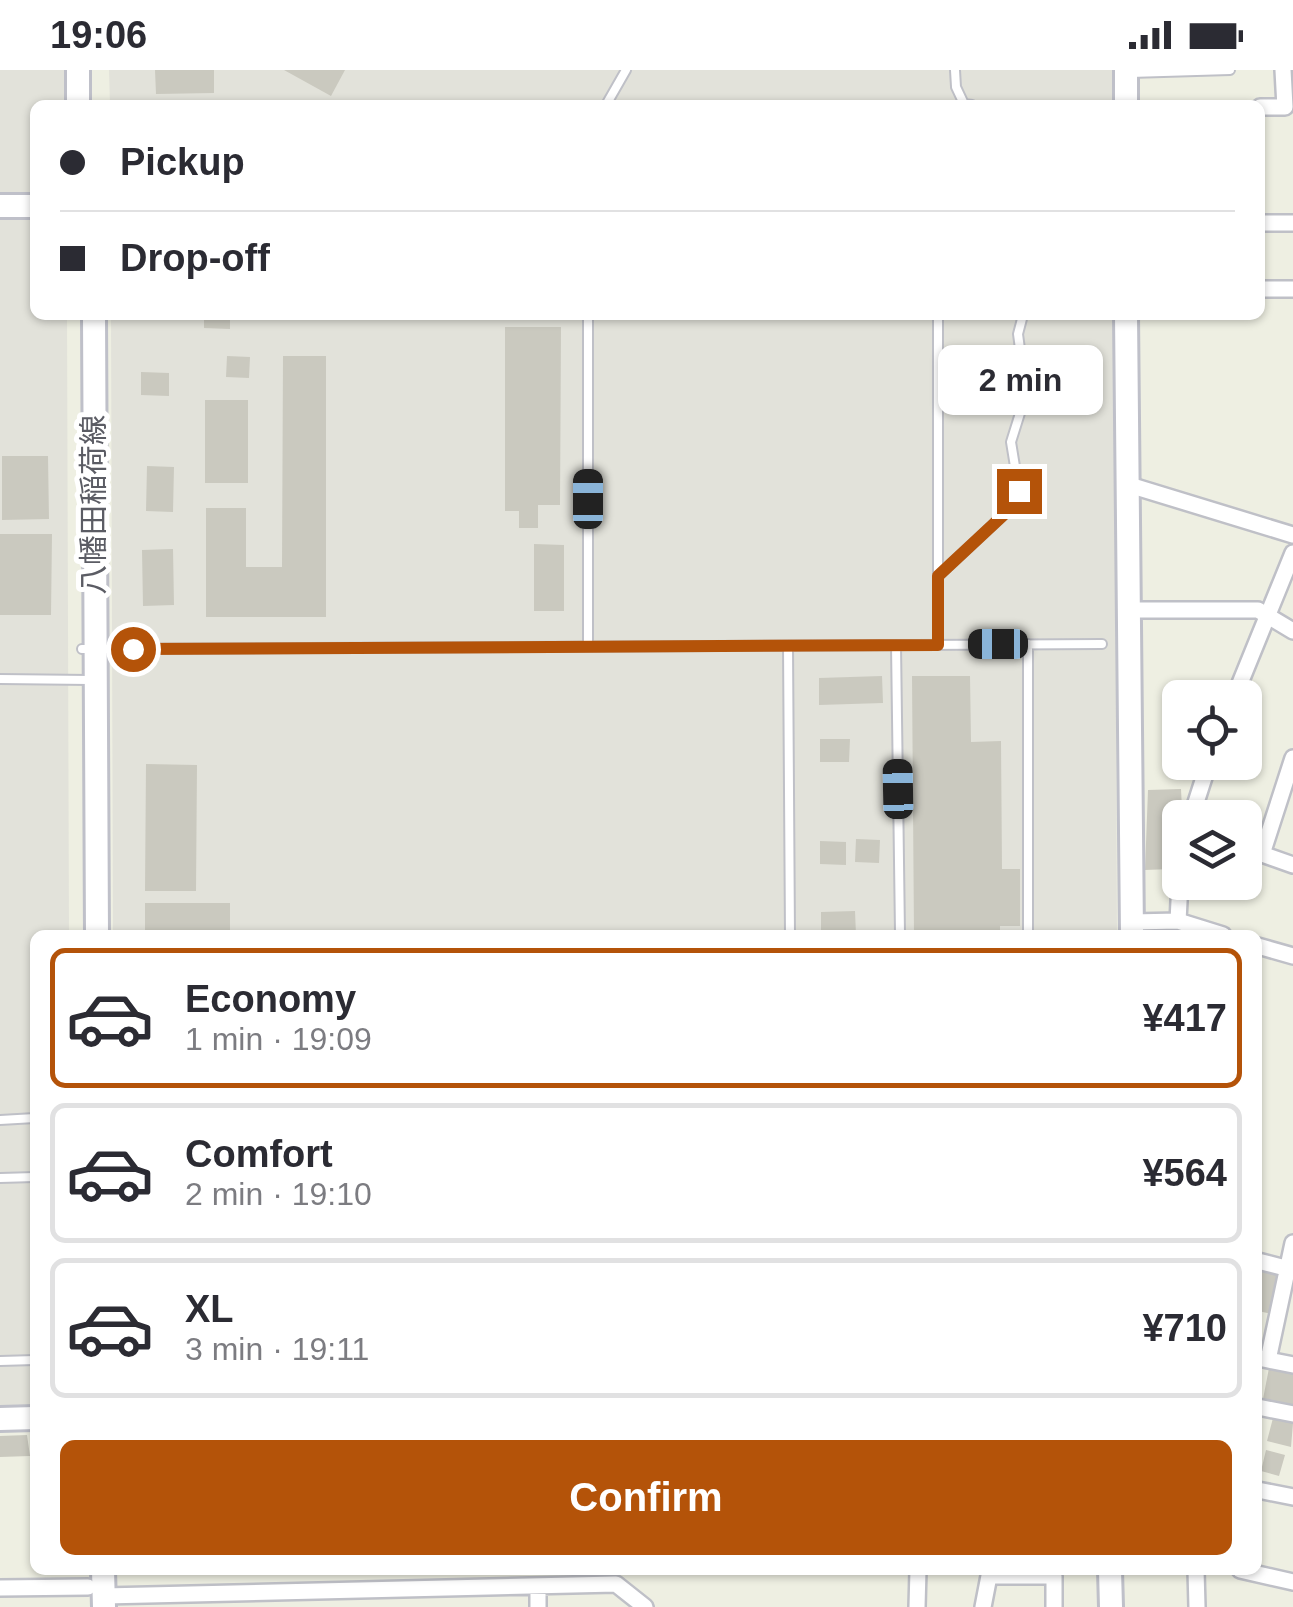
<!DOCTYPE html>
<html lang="en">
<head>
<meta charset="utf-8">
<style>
	body { margin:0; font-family:Helvetica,"Noto Sans JP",sans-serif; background:#f2f2f3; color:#2b2b33; height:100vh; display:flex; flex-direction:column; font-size:38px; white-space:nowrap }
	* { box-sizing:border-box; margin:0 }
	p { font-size:32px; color:#7c7c81 }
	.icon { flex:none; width:55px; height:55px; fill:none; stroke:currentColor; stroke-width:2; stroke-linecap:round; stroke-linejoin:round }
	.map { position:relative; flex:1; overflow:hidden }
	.details { position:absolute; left:30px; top:860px; width:1232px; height:645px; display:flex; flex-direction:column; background:#fff; border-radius:15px; box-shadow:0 2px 8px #0004 }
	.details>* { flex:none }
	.banner { position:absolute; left:30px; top:30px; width:1235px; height:220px; border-radius:15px; box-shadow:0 2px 8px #0004; display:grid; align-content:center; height:220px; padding:0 30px; background:#fff }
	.fabs { position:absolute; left:1162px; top:610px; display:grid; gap:20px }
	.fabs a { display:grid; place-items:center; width:100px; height:100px; border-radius:15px; background:#fff; box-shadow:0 2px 8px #0004; font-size:50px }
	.end { position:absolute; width:45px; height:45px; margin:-22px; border:12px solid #b45309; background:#fff; box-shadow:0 0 0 5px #fff }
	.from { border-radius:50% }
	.bubble { position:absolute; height:70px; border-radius:15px; background:#fff; box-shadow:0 2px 8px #0004; font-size:32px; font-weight:700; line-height:70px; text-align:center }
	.car { position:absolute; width:30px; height:60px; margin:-30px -15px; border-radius:12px; box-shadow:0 0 8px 2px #0007; background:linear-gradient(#222 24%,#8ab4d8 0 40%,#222 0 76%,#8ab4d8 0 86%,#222 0) }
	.banner b { display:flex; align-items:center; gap:35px; height:95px; font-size:38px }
	.banner b+b { border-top:2px solid #e1e1e2 }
	.banner i { width:25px; height:25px; background:#2b2b33 }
	ul { padding:18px 0 0; list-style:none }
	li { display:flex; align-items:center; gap:30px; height:140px; margin:0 20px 15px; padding:0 10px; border:5px solid #e1e1e2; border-radius:15px }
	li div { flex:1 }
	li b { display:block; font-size:38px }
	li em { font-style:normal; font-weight:700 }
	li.active { border-color:#b45309 }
	li>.icon { width:90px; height:90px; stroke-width:1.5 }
	.primary-button { display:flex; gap:20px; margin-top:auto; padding:20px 30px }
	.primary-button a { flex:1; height:115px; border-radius:15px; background:#b45309; color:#fff; font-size:40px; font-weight:700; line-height:115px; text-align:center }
	.status { display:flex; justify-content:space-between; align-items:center; height:70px; padding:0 50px; background:#fff; direction:ltr }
	.status svg { height:28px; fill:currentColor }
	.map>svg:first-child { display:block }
	.industrial { fill:#e2e2da }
	.building { fill:#cac9bf }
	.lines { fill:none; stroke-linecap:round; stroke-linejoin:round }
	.lane-casing { stroke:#bfc0c7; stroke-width:12 }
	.street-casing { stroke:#bfc0c7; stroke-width:20 }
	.secondary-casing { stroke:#bfc0c9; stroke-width:28 }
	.lane { stroke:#fff; stroke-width:8 }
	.street { stroke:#fff; stroke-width:15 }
	.secondary { stroke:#fff; stroke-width:22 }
	.route { stroke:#b45309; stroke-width:12 }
	.labels { text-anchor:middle; stroke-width:10; stroke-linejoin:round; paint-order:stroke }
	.street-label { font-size:30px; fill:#5b5c64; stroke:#fff }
</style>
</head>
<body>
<div class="status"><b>19:06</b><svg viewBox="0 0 49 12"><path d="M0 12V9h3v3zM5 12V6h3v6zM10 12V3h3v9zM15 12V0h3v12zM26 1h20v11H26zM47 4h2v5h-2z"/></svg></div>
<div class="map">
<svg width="1293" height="1537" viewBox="0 0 1293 1537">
	<rect width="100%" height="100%" fill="#eeefe2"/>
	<path class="industrial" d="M 0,0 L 67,0 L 67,35 L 35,35 L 35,123 L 0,123 Z
		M 109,0 L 1112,0 L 1113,35 L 110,35 Z
		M 0,147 L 35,148 L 35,245 L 67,245 L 69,865 L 35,865 L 35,1335 L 0,1335 Z
		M 111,245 L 1114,245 L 1117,865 L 113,865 Z"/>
	<path class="building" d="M 155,0 L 214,0 L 214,23 L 156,24 Z
		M 284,0 L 345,0 L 331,26 Z
		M 204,246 L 230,246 L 230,259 L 204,258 Z
		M 505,257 L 561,257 L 560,435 L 538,435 L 538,458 L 519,458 L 519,441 L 505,441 Z
		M 227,286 L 250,287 L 249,308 L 226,307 Z
		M 283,286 L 326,286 L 326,547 L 206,547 L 206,438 L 246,438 L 246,497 L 282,497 Z
		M 141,302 L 169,303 L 169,326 L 141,325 Z
		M 205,330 L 248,330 L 248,413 L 205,413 Z
		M 2,386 L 48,386 L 49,449 L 2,450 Z
		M 147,396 L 174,397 L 173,442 L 146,441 Z
		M 0,464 L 52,464 L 51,545 L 0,545 Z
		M 534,474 L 564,475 L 564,541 L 534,541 Z
		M 173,479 L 174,535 L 143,536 L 142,480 Z
		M 882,606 L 883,633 L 819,635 L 819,608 Z
		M 912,606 L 970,606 L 971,672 L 1001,671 L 1002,799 L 1020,799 L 1020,856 L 1000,856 L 1000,865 L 914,865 Z
		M 820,669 L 850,669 L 849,692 L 820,692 Z
		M 146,694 L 197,695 L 196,821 L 145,821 Z
		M 1181,719 L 1182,739 L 1173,768 L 1171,799 L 1145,800 L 1148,720 Z
		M 856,769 L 880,770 L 879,793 L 855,792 Z
		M 820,771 L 846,772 L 846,795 L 820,794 Z
		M 145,833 L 230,833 L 230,865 L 145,865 Z
		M 855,841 L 856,865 L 821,865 L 821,842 Z
		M 1258,1200 L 1279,1205 L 1272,1244 L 1258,1241 Z
		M 1269,1298 L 1293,1303 L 1293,1335 L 1263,1329 Z
		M 1273,1348 L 1293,1353 L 1291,1377 L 1267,1371 Z
		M 27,1365 L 30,1386 L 0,1387 L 0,1366 Z
		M 1266,1380 L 1285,1385 L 1279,1406 L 1261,1401 Z"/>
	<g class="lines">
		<defs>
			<path id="lane" d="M 955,0 L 956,17 L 964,34 L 972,35
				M 1130,3 L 1230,0
				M 606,35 L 626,0
				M 588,245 L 588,576
				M 938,506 L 1013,436 L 1019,421 L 1011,372 L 1026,324 L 1018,264 L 1023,245
				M 1028,574 L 1028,865
				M 896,575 L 900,863
				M 938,575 L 938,245
				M 788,576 L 790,865
				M 82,579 L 1102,574
				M 0,609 L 90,610
				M 0,1050 L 35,1048
				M 0,1108 L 35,1107
				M 0,1291 L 35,1290"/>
			<path id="street" d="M 1260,37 L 1285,37 L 1283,0
				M 1260,153 L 1293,153
				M 1260,219 L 1293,219
				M 1126,414 L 1293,465
				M 1128,540 L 1258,540 L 1293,561
				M 1234,628 L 1293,483
				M 1191,748 L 1209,692
				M 1245,779 L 1262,784 L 1293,688
				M 1262,784 L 1293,795
				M 1178,851 L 1180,812
				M 1132,852 L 1178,851 L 1223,865
				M 1258,876 L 1293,886
				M 1258,1191 L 1293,1200
				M 1258,1288 L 1268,1290 L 1293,1173
				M 1268,1290 L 1293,1295
				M 1258,1337 L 1293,1344
				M 1258,1420 L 1293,1427
				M 1196,1500 L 1197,1537
				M 1240,1500 L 1293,1512
				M 538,1516 L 538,1537
				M 0,1518 L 88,1517
				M 104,1526 L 616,1514 L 645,1537
				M 917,1537 L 918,1500
				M 983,1537 L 989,1506 L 1054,1506 L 1054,1537"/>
			<path id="secondary" d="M 78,0 L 78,35
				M 1126,0 L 1126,35
				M 0,136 L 35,136
				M 94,245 L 97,865
				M 1126,245 L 1132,865
				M 0,1349 L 35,1348
				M 103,1500 L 104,1537
				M 1110,1500 L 1111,1537"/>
		</defs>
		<use href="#lane" class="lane-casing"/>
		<use href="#street" class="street-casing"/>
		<use href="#secondary" class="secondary-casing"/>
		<use href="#lane" class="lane"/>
		<use href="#street" class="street"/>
		<use href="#secondary" class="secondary"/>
	</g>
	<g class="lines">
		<path class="route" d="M 133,579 L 938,575 L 938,506 L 1013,436 L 1019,421"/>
	</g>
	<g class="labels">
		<g class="street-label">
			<text transform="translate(94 435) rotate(-90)" y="10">八幡田稲荷線</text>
		</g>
	</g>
</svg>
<div class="fabs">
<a><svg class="icon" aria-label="locate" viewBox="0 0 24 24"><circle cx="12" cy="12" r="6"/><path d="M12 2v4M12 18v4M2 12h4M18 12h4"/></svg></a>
<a><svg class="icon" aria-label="layers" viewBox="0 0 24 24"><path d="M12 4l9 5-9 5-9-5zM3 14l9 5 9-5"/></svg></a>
</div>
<i class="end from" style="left:133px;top:579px"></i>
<i class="end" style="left:1019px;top:421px"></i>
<div class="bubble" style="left:938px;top:275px;width:165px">2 min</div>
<i class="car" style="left:588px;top:429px;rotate:0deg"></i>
<i class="car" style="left:998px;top:574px;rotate:270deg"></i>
<i class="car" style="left:898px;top:719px;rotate:359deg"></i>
<div class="banner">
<b><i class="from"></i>Pickup</b>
<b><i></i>Drop-off</b>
</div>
<section class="details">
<ul>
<li class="active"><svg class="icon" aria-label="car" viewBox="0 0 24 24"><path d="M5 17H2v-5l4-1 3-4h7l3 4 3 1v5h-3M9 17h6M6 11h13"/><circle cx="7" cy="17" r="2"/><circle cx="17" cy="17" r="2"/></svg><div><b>Economy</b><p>1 min · 19:09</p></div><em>¥417</em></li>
<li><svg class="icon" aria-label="car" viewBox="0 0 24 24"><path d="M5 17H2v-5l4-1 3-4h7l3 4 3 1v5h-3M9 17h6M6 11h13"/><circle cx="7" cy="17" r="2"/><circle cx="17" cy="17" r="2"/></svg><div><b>Comfort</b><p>2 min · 19:10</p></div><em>¥564</em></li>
<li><svg class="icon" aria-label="car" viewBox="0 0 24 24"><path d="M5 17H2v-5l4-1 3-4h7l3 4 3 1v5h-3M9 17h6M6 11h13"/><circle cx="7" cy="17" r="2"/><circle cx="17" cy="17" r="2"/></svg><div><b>XL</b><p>3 min · 19:11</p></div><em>¥710</em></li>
</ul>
<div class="primary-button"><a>Confirm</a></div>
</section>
</div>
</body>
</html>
